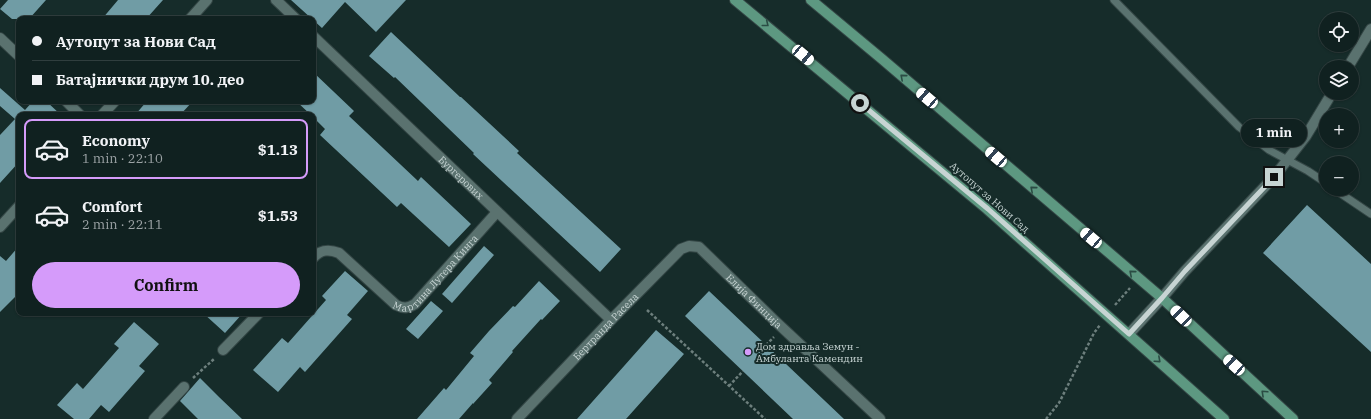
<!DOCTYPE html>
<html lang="en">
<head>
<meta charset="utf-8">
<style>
	body { margin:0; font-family:"IBM Plex Serif",serif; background:#1e2e2d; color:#f1f3f6; height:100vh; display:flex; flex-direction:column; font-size:15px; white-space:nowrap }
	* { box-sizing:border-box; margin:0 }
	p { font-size:13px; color:#9ca3a5 }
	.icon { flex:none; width:22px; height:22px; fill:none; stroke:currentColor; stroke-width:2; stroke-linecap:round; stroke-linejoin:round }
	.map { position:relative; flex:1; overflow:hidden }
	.drawer { position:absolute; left:16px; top:112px; width:300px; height:204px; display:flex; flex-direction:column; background:#102120; border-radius:8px; box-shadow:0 1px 3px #0004,0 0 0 1px #303e3e }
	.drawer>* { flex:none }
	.banner { position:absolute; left:16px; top:16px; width:300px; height:88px; border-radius:8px; box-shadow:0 1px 3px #0004,0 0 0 1px #303e3e; display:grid; align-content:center; height:88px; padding:0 16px; background:#102120 }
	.buttons { position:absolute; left:1319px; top:12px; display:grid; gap:8px }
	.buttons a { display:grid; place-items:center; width:40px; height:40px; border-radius:50%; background:#102120; box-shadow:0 1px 3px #0004,0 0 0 1px #303e3e; font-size:20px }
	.end { position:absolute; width:18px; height:18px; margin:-9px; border:5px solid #c7d4d3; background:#111; box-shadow:0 0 0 2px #111 }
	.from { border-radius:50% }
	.bubble { position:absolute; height:28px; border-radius:14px; background:#102120; box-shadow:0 1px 3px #0004,0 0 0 1px #303e3e; font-size:13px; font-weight:800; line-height:28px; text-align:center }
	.car { position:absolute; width:12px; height:24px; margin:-12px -6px; border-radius:5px; box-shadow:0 0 3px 1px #0007; background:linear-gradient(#fff 24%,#345 0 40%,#fff 0 76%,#345 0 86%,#fff 0) }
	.banner b { display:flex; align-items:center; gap:14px; height:38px; font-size:15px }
	.banner b+b { border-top:1px solid #303e3e }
	.banner i { width:10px; height:10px; background:#f1f3f6 }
	ul { padding:7px 0 0; list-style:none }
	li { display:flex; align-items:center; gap:12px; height:60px; margin:0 8px 6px; padding:0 8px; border:2px solid transparent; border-radius:8px }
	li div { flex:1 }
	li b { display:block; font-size:15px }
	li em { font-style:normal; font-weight:800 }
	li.active { border-color:#d59bfa }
	li>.icon { width:36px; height:36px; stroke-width:1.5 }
	.action { display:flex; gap:8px; margin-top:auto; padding:8px 16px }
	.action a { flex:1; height:46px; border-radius:24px; background:#d59bfa; color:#111; font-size:16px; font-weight:800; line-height:46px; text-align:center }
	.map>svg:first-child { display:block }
	.building { fill:#709ca5 }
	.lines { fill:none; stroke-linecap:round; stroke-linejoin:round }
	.lane-casing { stroke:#344645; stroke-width:9 }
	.street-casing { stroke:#344645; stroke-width:12 }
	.primary-casing { stroke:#344645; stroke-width:12 }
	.path { stroke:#6d7f7d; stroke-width:2.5; stroke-dasharray:3 2; stroke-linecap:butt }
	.lane { stroke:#5a726f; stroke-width:7 }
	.street { stroke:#5a726f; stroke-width:10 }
	.primary { stroke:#5d9881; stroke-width:10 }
	.oneway { stroke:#2b4c44 }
	.route { stroke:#c7d4d3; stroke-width:5 }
	.poi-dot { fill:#d59bfa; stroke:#162c2a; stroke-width:1.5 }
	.labels { text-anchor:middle; stroke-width:4; stroke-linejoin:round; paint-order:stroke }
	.street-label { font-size:10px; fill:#c7d4d3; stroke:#162c2a }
	.poi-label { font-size:10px; fill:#c7d4d3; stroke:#162c2a; text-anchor:start }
</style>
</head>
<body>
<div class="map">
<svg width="1371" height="419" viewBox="0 0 1371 419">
	<rect width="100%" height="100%" fill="#162c2a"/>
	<path class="building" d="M 8,0 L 46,0 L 29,19 L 12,19 L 0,9 Z
		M 118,0 L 163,0 L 146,19 L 102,19 Z
		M 291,0 L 406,0 L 376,32 L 345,2 L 322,28 Z
		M 391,32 L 460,97 L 461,97 L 519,151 L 517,153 L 621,249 L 600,272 L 473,154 L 474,153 L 395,77 L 394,78 L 369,56 Z
		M 313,72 L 354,111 L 349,116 L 418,181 L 421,177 L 471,224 L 449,247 L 401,203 L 397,207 L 320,135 L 325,129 L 313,117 L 313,115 L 311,115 L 296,101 L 313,101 Z
		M 0,88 L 25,110 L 33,101 L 46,101 L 61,115 L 19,115 L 19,162 L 0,183 L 0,135 L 15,119 L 0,106 Z
		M 147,101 L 193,101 L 180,115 L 135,115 Z
		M 1307,205 L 1371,264 L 1371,352 L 1263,253 Z
		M 19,246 L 19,293 L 0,312 L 0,256 L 6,261 Z
		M 484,246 L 494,255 L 452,303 L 442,294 Z
		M 345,271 L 368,291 L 347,315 L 352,319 L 305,372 L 300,367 L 278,392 L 253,370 L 282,338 L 288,343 L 326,300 L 322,296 Z
		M 539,281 L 560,301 L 542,320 L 541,319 L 512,351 L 513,352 L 489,380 L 492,383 L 473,404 L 473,403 L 459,419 L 417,419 L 444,388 L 446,390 L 474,356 L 470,353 L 489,331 L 513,306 L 515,307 Z
		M 709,291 L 766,345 L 844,419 L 793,419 L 685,316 Z
		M 431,301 L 443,311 L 418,339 L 406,329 Z
		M 203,313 L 243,313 L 225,333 Z
		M 134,322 L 159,344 L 139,366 L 145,371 L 109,412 L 101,405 L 89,419 L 74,419 L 57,405 L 77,383 L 83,389 L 119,348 L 114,344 Z
		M 656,330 L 684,354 L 626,419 L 577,419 Z
		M 200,378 L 219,397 L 242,419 L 198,419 L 180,401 Z"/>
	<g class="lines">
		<defs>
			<path id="lane" d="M 1114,0 L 1239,127 L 1269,150 L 1308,171 L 1326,183
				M 1334,189 L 1371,214"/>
			<g id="street">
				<path d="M 276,0 L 296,19"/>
				<path d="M 190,19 L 207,0"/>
				<path id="s1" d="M 313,36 L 611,320"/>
				<path d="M 0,38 L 19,56"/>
				<path d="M 1348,67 L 1371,29"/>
				<path d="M 66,101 L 80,115"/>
				<path d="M 102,115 L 115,101"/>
				<path d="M 0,227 L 19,206"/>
				<path id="s2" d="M 313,258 C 321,249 329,249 339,253 L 396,305 C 404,309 408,308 415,304 L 497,212"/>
				<path d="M 1129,334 L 1162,298 L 1185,271 L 1274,177 L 1306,136 L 1332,93"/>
				<path d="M 223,350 L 259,313"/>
				<path d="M 154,419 L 184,387"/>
				<path id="s3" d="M 517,419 L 611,320 L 681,249 L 689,246 L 699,247 L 774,320 L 880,419"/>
			</g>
			<path id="primary" d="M 735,0 L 987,209 L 1224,419
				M 811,0 L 882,59 L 1162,298 L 1293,419"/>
		</defs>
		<use href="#lane" class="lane-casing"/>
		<use href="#street" class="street-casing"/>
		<use href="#primary" class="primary-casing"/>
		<path class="path" d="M 1352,83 L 1355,78
			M 1115,305 L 1130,288
			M 647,310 L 765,419
			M 766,345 L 774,337
			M 193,378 L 214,359
			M 729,386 L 743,371
			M 1046,419 L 1059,403 L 1094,333 L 1100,325"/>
		<use href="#lane" class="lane"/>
		<use href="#street" class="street"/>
		<use href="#primary" class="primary"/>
	</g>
	<defs><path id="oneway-chevron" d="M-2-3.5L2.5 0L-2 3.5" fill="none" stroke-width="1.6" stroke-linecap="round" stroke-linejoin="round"/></defs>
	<g class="oneway">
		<use href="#oneway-chevron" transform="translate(766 24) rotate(39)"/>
		<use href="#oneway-chevron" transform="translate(903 77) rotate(-139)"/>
		<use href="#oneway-chevron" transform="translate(1033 189) rotate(-139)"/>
		<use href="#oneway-chevron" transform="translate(1132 273) rotate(-139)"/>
		<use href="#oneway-chevron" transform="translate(1158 360) rotate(42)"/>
		<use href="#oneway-chevron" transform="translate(1264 393) rotate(-137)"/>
	</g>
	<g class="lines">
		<path class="route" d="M 860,103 L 988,209 L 1129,334 L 1162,298 L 1185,271 L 1274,177"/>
	</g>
	<circle class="poi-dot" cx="748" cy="352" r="4"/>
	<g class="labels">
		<g class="street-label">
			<text dy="4" stroke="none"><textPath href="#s1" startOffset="205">Бургерових</textPath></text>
			<text transform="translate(990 197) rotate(41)" y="4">Аутопут за Нови Сад</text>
			<text dy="4" stroke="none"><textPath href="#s2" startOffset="160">Мартина Лутера Кинга</textPath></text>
			<text dy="4" stroke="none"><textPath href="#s3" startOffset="332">Елија Финција</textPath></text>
			<text dy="4" stroke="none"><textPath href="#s3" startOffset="128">Бертранда Расела</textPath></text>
		</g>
		<g class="poi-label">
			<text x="756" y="350">Дом здравља Земун -<tspan x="756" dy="12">Амбуланта Камендин</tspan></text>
		</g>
	</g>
</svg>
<div class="buttons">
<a><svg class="icon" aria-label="locate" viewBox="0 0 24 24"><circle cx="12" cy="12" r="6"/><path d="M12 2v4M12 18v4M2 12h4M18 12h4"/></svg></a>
<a><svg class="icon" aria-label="layers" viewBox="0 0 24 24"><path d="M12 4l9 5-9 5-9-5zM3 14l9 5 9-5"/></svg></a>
<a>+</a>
<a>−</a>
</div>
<i class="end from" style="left:860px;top:103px"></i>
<i class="end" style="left:1274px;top:177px"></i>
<div class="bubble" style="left:1241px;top:119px;width:66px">1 min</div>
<i class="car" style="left:803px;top:55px;rotate:130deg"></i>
<i class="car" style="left:927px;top:98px;rotate:311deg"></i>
<i class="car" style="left:996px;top:157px;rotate:311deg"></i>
<i class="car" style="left:1091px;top:238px;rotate:311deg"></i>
<i class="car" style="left:1181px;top:316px;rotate:314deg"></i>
<i class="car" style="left:1234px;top:365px;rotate:312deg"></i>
<div class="banner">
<b><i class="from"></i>Аутопут за Нови Сад</b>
<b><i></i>Батајнички друм 10. део</b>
</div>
<section class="drawer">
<ul>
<li class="active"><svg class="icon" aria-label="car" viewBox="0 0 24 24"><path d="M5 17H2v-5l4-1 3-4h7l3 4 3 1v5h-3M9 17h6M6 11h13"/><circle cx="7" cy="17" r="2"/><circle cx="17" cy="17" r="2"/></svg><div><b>Economy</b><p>1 min · 22:10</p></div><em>$1.13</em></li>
<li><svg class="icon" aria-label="car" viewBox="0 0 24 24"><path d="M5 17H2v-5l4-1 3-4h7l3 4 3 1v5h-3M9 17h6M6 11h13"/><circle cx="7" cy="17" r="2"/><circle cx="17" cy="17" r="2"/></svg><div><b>Comfort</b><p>2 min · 22:11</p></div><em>$1.53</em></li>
</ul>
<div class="action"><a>Confirm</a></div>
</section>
</div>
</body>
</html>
